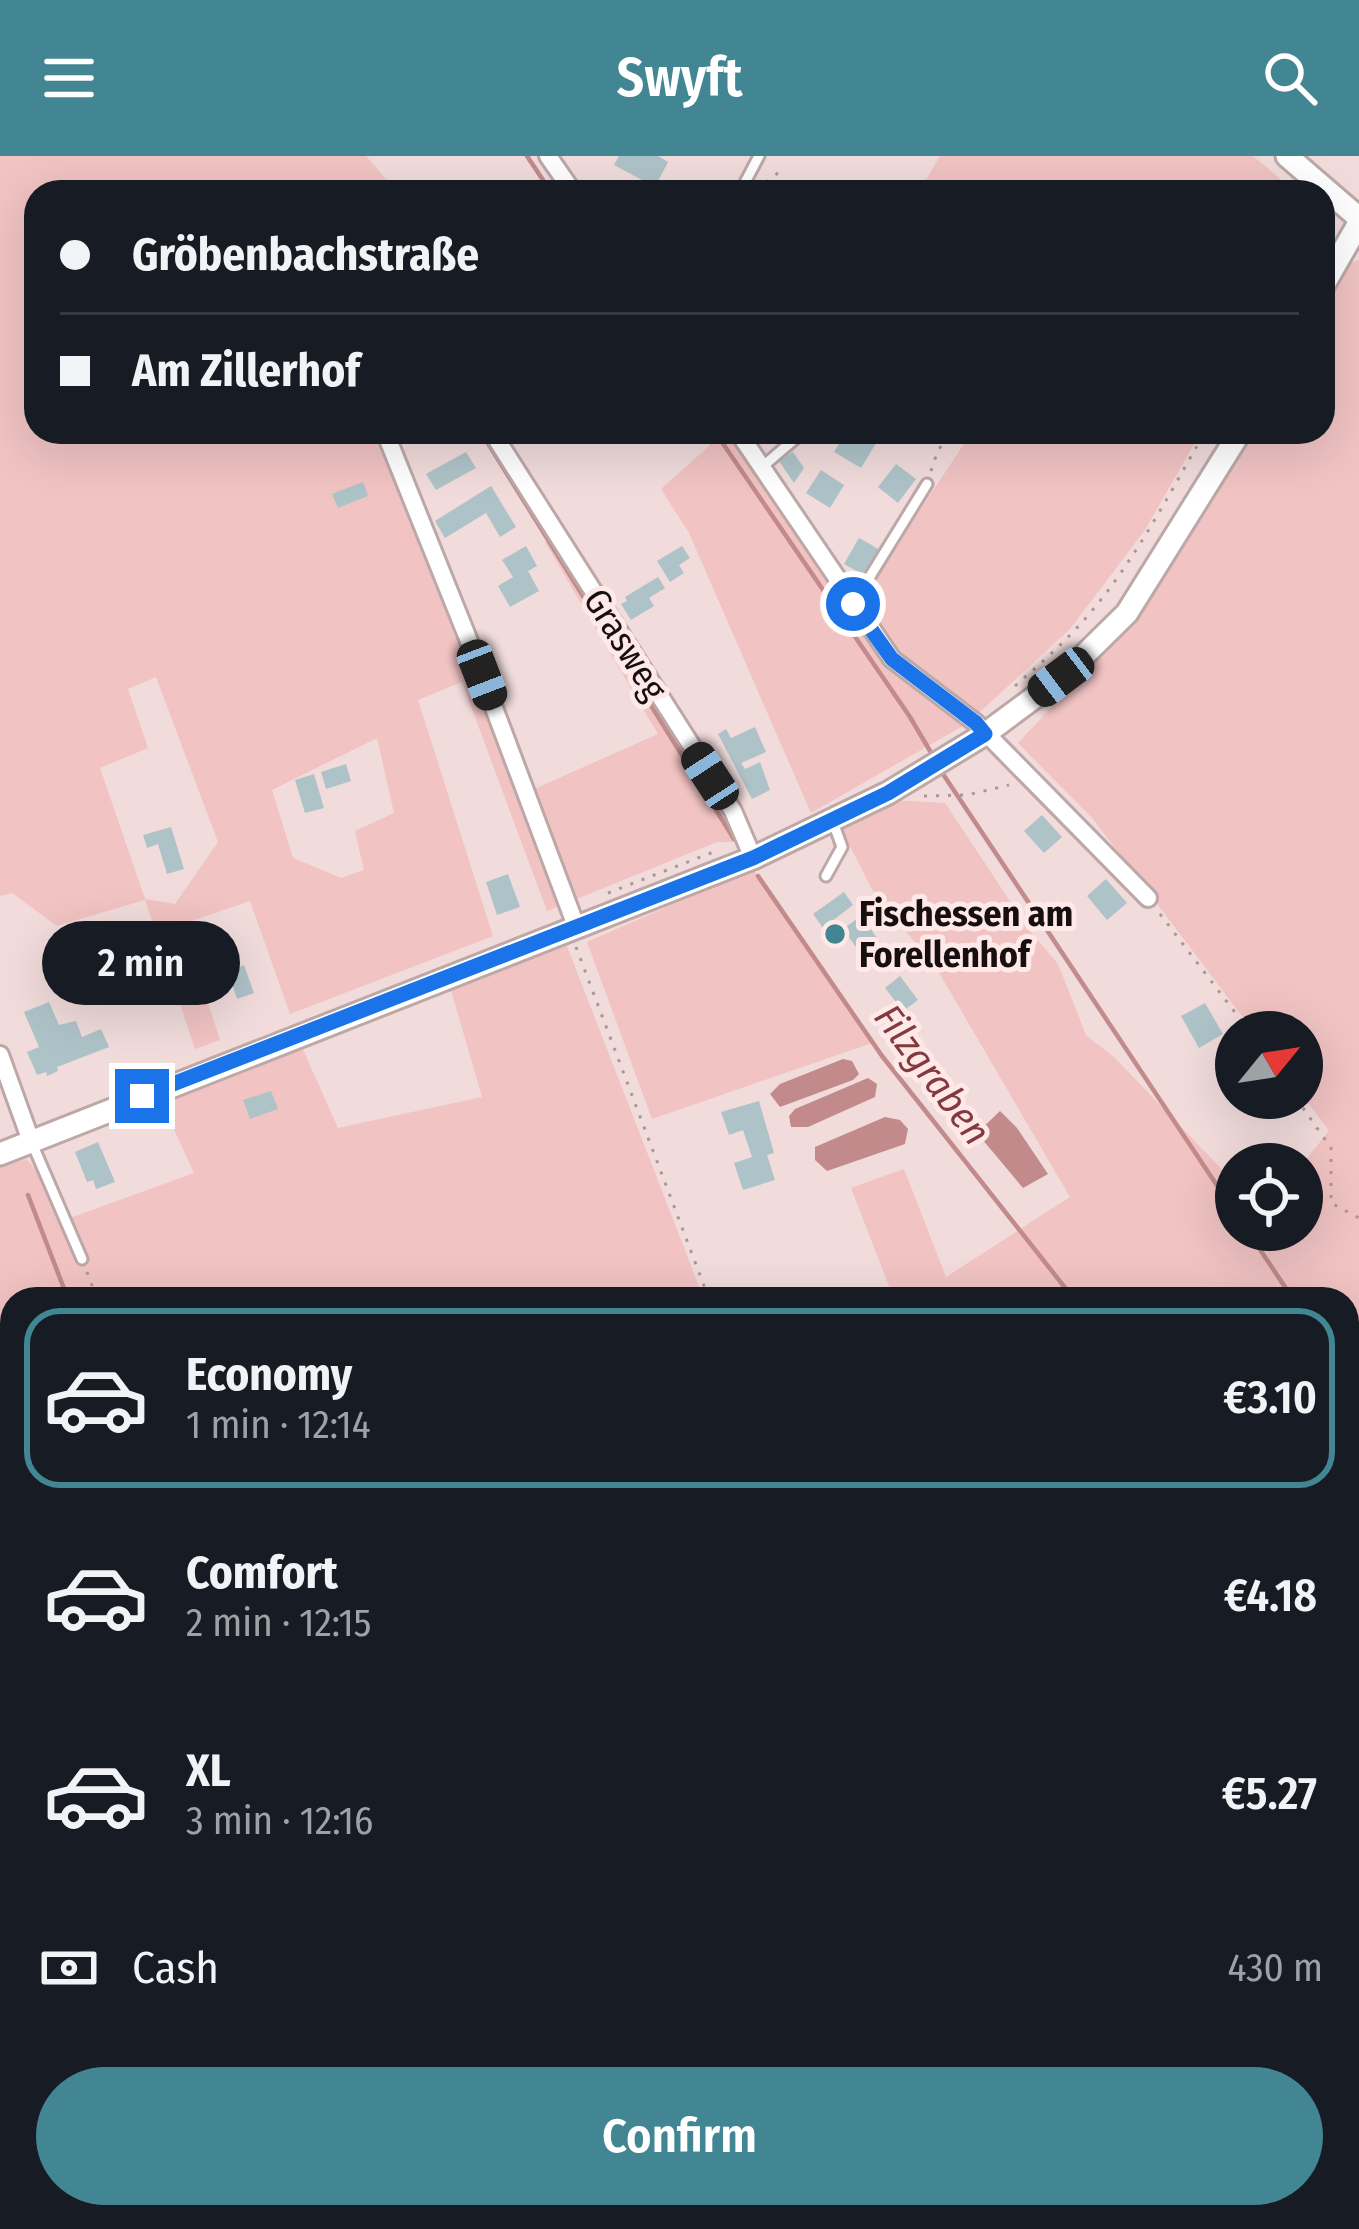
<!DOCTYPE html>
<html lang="en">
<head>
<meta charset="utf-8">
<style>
	body { margin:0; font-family:"Fira Sans Condensed",sans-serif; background:#20242c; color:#f1f3f6; height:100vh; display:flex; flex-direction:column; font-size:45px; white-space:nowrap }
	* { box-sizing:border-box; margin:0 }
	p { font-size:39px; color:#9ea1a6 }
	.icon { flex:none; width:66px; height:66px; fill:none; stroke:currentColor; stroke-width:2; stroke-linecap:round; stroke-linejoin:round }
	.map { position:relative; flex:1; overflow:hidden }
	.side { position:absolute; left:0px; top:1131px; width:1359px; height:942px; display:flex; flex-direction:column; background:#171b24; border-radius:36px 36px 0 0; box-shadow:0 12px 48px #0002 }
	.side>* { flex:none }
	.hud { position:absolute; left:24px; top:24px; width:1311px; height:264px; border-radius:36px; box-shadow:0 12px 48px #0002; display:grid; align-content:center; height:264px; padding:0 36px; background:#171b24 }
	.needle { width:78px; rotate:60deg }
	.fabs { position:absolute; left:1215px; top:855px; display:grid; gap:24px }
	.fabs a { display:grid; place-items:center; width:108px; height:108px; border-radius:50%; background:#171b24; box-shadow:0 12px 48px #0002; font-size:60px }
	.end { position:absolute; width:54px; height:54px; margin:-27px; border:15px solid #1a73e8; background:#fff; box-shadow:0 0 0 6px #fff }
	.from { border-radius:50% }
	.bubble { position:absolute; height:84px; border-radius:42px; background:#171b24; box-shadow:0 12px 48px #0002; font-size:39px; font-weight:600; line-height:84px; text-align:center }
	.car { position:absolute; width:36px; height:72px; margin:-36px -18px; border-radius:15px; box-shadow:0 0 9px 3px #0007; background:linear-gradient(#222 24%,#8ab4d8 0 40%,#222 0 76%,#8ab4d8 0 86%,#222 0) }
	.hud b { display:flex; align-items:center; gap:42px; height:114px; font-size:45px }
	.hud b+b { border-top:3px solid #363941 }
	.hud i { width:30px; height:30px; background:#f1f3f6 }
	ul { padding:21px 0 0; list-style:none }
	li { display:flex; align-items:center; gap:36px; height:180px; margin:0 24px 18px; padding:0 12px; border:6px solid transparent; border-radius:36px }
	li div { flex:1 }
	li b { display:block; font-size:45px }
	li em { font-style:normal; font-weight:600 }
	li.selected { border-color:#428694 }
	li>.icon { width:108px; height:108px; stroke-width:1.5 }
	.pay { display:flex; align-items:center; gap:30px; height:132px; padding:0 36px; font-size:45px }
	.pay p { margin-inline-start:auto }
	.cta { display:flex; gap:24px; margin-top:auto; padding:24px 36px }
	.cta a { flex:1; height:138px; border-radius:72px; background:#428694; color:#fff; font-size:48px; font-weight:600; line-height:138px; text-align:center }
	header { display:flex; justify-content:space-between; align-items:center; height:156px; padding:0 36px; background:#428694; color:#fff; font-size:54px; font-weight:600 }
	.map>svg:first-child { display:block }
	.green { fill:#f1c3c3; fill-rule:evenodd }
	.water { fill:#c28a8b }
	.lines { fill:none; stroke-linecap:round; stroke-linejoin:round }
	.stream { stroke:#c28a8b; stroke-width:4.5 }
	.building { fill:#aec3c8 }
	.service-casing { stroke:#bda8a8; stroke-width:15 }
	.minor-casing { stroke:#bda8a8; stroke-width:22 }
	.tertiary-casing { stroke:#bda8a8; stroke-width:27 }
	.path { stroke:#a99797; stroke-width:3; stroke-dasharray:3 9; stroke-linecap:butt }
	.service { stroke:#fff; stroke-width:9 }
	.minor { stroke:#fff; stroke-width:16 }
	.tertiary { stroke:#fff; stroke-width:21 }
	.route { stroke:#1a73e8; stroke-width:15 }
	.poi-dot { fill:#428694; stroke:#fee8e8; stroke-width:4.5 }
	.labels { text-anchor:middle; stroke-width:10; stroke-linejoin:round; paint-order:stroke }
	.street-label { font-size:36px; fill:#170f0f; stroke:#fee8e8 }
	.poi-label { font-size:36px; font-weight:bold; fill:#170f0f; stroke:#fee8e8; text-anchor:start }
	.water-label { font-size:39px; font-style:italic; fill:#823a3f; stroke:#fee8e8 }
</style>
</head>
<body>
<header><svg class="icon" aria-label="menu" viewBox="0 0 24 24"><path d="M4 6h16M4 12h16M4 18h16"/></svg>Swyft<svg class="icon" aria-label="search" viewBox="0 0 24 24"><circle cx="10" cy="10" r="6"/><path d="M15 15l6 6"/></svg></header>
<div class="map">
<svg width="1359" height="2073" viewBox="0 0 1359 2073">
	<rect width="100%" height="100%" fill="#f1dbdb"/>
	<path class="green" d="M 0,0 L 366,0 L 397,36 L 36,36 L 36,276 L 377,276 L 523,638 L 658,578 L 545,386 L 553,385 L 744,686 L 717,686 L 547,755 L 462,526 L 418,544 L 493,780 L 290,858 L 250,745 L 183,768 L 220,884 L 195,893 L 145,744 L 57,770 L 12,737 L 0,740 ZM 156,521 L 218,686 L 175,748 L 145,743 L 100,612 L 148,592 L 128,533 ZM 377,582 L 394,657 L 355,675 L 364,714 L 341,722 L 293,702 L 272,634 Z
		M 940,0 L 1253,0 L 1296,36 L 919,36 Z
		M 1359,104 L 1359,2073 L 0,2073 L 0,1011 L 27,1003 L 43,1024 L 59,1066 L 194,1017 L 161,945 L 300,887 L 338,972 L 482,941 L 450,831 L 565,785 L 704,1143 L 12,1143 L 12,2061 L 1347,2061 L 1347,1143 L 894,1143 L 851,1032 L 904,1013 L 946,1121 L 1070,1041 L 938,815 L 871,732 L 841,672 L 891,644 L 945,647 L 1029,774 L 1058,808 L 1086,879 L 1115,902 L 1236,1028 L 1236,1074 L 1302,1074 L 1302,1008 L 1329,975 L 1302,939 L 1302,876 L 1254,876 L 1093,663 L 1018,587 L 1138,459 L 1246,276 L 1323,276 L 1323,146 L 1345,109 Z
		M 701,276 L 726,276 L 852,456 L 972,276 L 1201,276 L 1145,374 L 1070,473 L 968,567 L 811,657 L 689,377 L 661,333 L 710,289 Z
		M 753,713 L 872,887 L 652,963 L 587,786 Z"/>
	<path class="water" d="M 843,903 L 852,905 L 859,918 L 853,924 L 780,951 L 770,938 L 780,928 Z
		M 868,922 L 877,928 L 875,941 L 808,971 L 791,971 L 789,960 L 795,953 Z
		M 1000,955 L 1017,972 L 1048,1018 L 1023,1032 L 977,977 Z
		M 885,961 L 900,964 L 908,973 L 905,988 L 827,1015 L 815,1004 L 815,991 Z"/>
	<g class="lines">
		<path class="stream" d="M 527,0 L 551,36
			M 481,276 L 734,683
			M 715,276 L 910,561 L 933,600
			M 941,615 L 1236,1058
			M 758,720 L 882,900 L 1074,1143
			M 28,1039 L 68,1143
			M 1247,1074 L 1293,1143
			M 1347,1223 L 1359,1241
			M 1347,1476 L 1359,1497
			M 0,1847 L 12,1848
			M 1347,1860 L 1359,1852"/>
	</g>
	<path class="building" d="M 619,0 L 658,0 L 668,6 L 655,31 L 614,9 Z
		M 846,276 L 881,279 L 861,312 L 834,296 Z
		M 466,296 L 476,312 L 436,334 L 426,318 Z
		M 793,296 L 804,312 L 794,327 L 779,305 Z
		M 896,308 L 916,323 L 898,347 L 878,331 Z
		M 821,314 L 844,329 L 830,352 L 806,337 Z
		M 363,326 L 368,340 L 338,352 L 332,338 Z
		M 491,330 L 516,371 L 500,381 L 486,357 L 445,382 L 435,365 Z
		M 859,382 L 882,395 L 867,421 L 844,408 Z
		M 526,390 L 537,410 L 528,415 L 539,435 L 510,451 L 498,430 L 513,421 L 502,404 Z
		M 682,390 L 690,402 L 679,409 L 684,417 L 670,426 L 657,405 Z
		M 658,421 L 665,432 L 649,442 L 654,450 L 631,464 L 621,448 L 627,445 L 625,441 Z
		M 755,571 L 766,596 L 741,607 L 745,613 L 760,606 L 770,634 L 752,643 L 718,578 L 726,573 L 731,582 Z
		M 346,608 L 351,625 L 326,633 L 321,616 Z
		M 314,618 L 324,652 L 305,657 L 295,624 Z
		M 1042,659 L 1062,681 L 1044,697 L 1024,675 Z
		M 171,671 L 184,713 L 167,718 L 158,688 L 147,692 L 143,679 Z
		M 508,718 L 520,751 L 497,759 L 486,726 Z
		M 1106,723 L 1127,747 L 1107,764 L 1087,740 Z
		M 844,736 L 853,749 L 823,772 L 813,758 Z
		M 861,760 L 889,798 L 871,812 L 843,773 Z
		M 105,789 L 109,799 L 143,790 L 148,808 L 53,828 L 47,805 Z
		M 244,809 L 254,837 L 237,843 L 228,815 Z
		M 900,820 L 918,844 L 903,855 L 885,832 Z
		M 49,846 L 59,869 L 76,865 L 82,881 L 101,873 L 109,891 L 57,911 L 58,915 L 47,920 L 46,916 L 37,919 L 27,896 L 39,891 L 24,856 Z
		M 1205,847 L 1223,878 L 1199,892 L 1181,860 Z
		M 271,935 L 278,953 L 250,963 L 243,944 Z
		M 759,945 L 774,997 L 767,999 L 775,1024 L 743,1034 L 734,1007 L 752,1001 L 743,974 L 729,979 L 721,956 Z
		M 98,986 L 115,1026 L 96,1033 L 93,1024 L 87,1026 L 75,996 Z"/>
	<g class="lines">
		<defs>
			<path id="service" d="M 740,36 L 759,0
				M 762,311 L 803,276
				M 853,448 L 927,328
				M 826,720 L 842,691 L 833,666
				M 31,985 L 82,1103"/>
			<path id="minor" d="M 548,0 L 573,36
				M 385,276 L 467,480 L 576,770
				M 492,276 L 733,655 L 753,702
				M 738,276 L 892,503 L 976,567 L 1148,742
				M 0,899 L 31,985"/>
			<path id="tertiary" d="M 1287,0 L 1359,62
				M 1323,130 L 1359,67
				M 0,998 L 753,702 L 888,637 L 985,578 L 1062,521 L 1127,457 L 1240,276"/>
		</defs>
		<use href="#service" class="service-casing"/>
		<use href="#minor" class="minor-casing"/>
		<use href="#tertiary" class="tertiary-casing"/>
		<path class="path" d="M 757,34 L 779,16
			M 1323,76 L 1334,67
			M 931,315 L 938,294 L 954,276
			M 1015,530 C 1034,513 1053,497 1070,479 C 1127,421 1165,345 1205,276
			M 924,640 L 967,639 L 1009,629
			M 608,737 L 716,695
			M 1160,758 L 1250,876
			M 576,791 L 709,1143
			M 1296,942 L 1331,992 L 1331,1047 L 1359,1062
			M 87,1116 L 97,1143
			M 0,1868 L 12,1868
			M 1189,2061 L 1191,2073"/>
		<use href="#service" class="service"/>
		<use href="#minor" class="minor"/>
		<use href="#tertiary" class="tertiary"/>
	</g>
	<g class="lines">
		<path class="route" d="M 142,940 L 753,702 L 888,637 L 985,578 L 976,567 L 892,503 L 853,448"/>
	</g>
	<circle class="poi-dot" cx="835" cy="778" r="12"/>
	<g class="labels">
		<g class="street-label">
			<text transform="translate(626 488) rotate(58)" y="13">Grasweg</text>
		</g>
		<g class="poi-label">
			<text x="859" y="770">Fischessen am<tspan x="859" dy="41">Forellenhof</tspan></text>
		</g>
		<g class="water-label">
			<text transform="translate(933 918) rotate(53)" y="14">Filzgraben</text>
		</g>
	</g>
</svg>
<div class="fabs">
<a><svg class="needle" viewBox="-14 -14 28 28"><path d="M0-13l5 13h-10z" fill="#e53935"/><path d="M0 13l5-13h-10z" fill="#9ea1a6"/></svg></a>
<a><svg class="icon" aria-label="locate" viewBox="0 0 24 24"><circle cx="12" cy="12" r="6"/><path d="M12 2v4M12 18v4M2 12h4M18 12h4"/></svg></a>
</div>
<i class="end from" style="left:853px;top:448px"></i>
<i class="end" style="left:142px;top:940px"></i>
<div class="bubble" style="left:42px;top:765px;width:198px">2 min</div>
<i class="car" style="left:482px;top:519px;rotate:159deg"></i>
<i class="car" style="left:1061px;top:521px;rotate:233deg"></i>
<i class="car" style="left:710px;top:620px;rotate:327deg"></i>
<div class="hud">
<b><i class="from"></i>Gröbenbachstraße</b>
<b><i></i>Am Zillerhof</b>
</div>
<section class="side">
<ul>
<li class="selected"><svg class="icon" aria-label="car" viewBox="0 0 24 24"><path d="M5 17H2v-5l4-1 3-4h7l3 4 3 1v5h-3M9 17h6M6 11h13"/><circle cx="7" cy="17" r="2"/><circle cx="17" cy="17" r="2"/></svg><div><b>Economy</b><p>1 min · 12:14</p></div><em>€3.10</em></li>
<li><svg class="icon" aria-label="car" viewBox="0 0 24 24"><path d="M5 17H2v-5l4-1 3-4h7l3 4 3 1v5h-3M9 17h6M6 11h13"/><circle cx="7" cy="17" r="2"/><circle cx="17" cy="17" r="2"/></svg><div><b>Comfort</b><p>2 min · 12:15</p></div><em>€4.18</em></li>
<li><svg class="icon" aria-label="car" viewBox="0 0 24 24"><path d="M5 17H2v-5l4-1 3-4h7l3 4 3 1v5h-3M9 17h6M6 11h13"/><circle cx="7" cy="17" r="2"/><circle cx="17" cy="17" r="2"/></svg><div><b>XL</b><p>3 min · 12:16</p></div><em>€5.27</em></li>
</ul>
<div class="pay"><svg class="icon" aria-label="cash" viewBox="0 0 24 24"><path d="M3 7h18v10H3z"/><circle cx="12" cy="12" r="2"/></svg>Cash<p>430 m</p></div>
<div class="cta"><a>Confirm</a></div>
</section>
</div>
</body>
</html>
